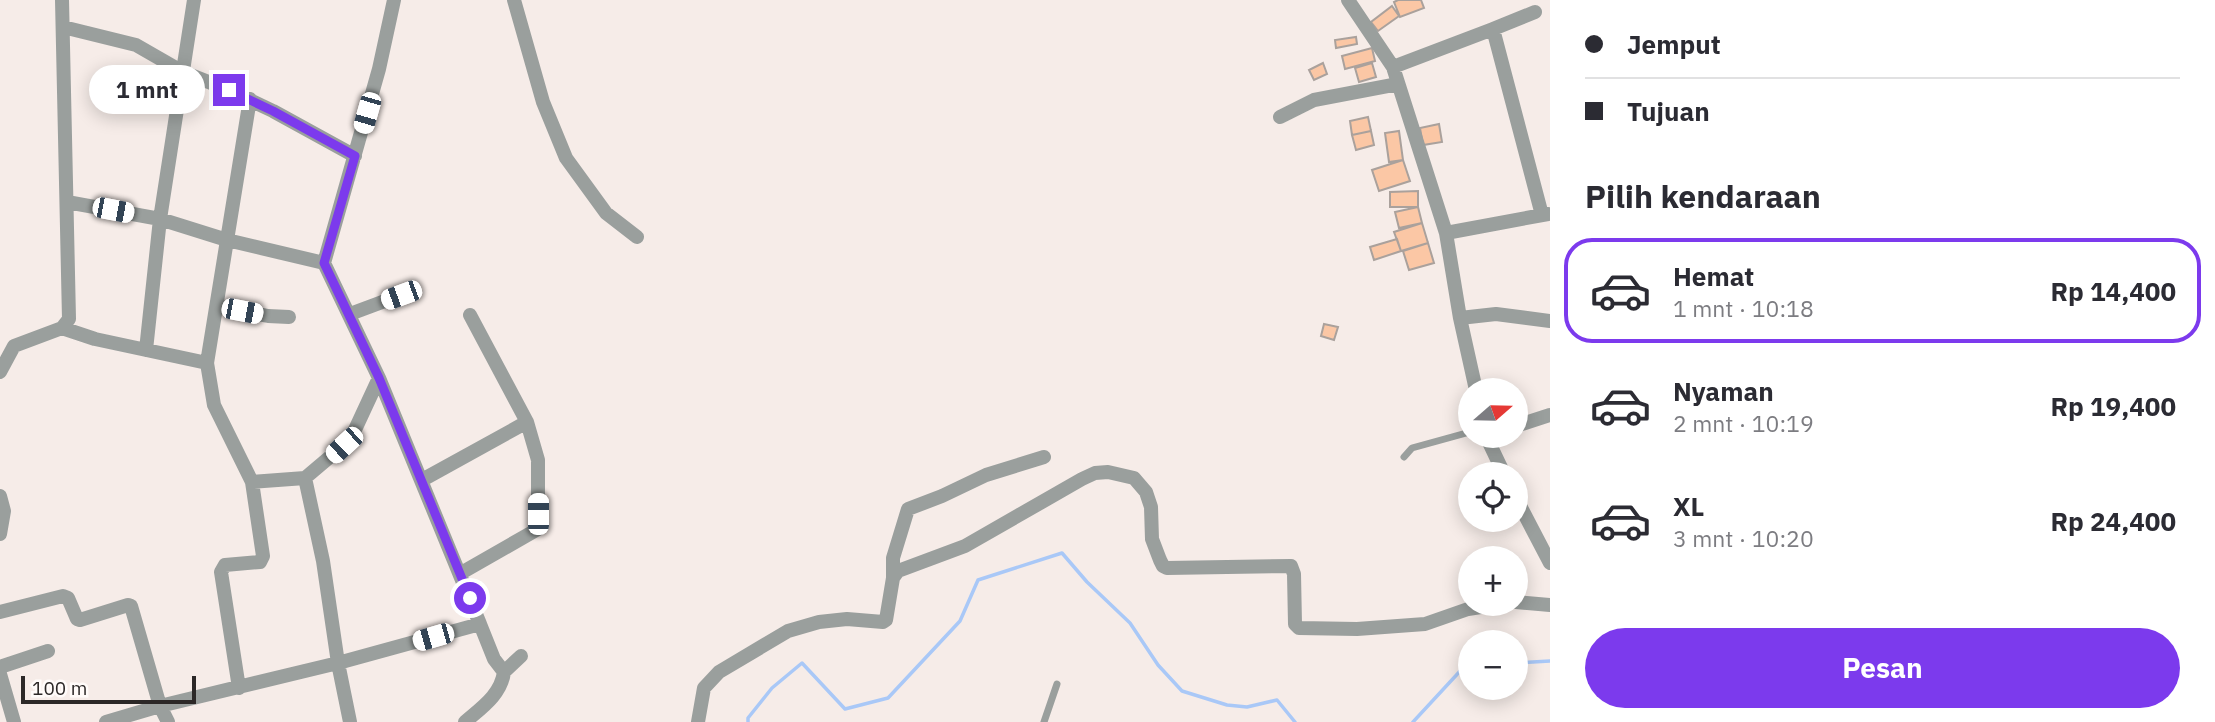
<!DOCTYPE html>
<html lang="id">
<head>
<meta charset="utf-8">
<style>
	body { margin:0; font-family:"IBM Plex Sans",sans-serif; background:#f2f2f3; color:#2b2b33; height:100vh; display:flex; flex-direction:column; font-size:26px; white-space:nowrap }
	* { box-sizing:border-box; margin:0 }
	p { font-size:23px; color:#7c7c81 }
	.icon { flex:none; width:38px; height:38px; fill:none; stroke:currentColor; stroke-width:2; stroke-linecap:round; stroke-linejoin:round }
	.map { position:relative; flex:1; overflow:hidden }
	.drawer { display:flex; flex-direction:column; background:#fff; width:665px }
	.drawer>* { flex:none }
	.hud { display:grid; align-content:center; height:154px; padding:0 35px; background:#fff }
	.needle { width:46px; rotate:70deg }
	.fabs { position:absolute; left:1458px; top:378px; display:grid; gap:14px }
	.fabs a { display:grid; place-items:center; width:70px; height:70px; border-radius:50%; background:#fff; box-shadow:0 4px 18px #0003; font-size:35px }
	.scale { position:absolute; left:21px; bottom:18px; width:175px; box-sizing:border-box; padding-left:7px; border:4px solid #2c2827; border-top:0; font-size:19px; line-height:24px; white-space:nowrap; color:#2c2827; -webkit-text-stroke:5px #fffbf9; paint-order:stroke }
	.end { position:absolute; width:32px; height:32px; margin:-16px; border:9px solid #7c3aed; background:#fff; box-shadow:0 0 0 4px #fff }
	.from { border-radius:50% }
	.bubble { position:absolute; height:49px; border-radius:24px; background:#fff; box-shadow:0 4px 18px #0003; font-size:23px; font-weight:800; line-height:49px; text-align:center }
	.car { position:absolute; width:21px; height:42px; margin:-21px -10px; border-radius:9px; box-shadow:0 0 5px 2px #0007; background:linear-gradient(#fff 24%,#345 0 40%,#fff 0 76%,#345 0 86%,#fff 0) }
	.hud b { display:flex; align-items:center; gap:24px; height:66px; font-size:26px }
	.hud b+b { border-top:2px solid #e1e1e2 }
	.hud i { width:18px; height:18px; background:#2b2b33 }
	ul { padding:0; list-style:none }
	li { display:flex; align-items:center; gap:21px; height:105px; margin:0 14px 10px; padding:0 21px; border:4px solid transparent; border-radius:28px }
	li div { flex:1 }
	li b { display:block; font-size:26px }
	li em { font-style:normal; font-weight:800 }
	li.active { border-color:#7c3aed }
	li>.icon { width:63px; height:63px; stroke-width:1.5 }
	h2 { padding:0 35px; font-size:32px; line-height:84px }
	.button { display:flex; gap:14px; margin-top:auto; padding:14px 35px }
	.button a { flex:1; height:80px; border-radius:42px; background:#7c3aed; color:#fff; font-size:28px; font-weight:800; line-height:80px; text-align:center }
	main { display:flex; flex:1; min-height:0 }
	.map>svg:first-child { display:block }
	.lines { fill:none; stroke-linecap:round; stroke-linejoin:round }
	.stream { stroke:#a9c8f7; stroke-width:3.5 }
	.building { fill:#fbc7a5; stroke:#aaa19c; stroke-width:2 }
	.service { stroke:#9a9f9d; stroke-width:7 }
	.minor { stroke:#9a9f9d; stroke-width:14 }
	.route { stroke:#7c3aed; stroke-width:9 }
</style>
</head>
<body>
<main>
<div class="map">
<svg width="1550" height="722" viewBox="0 0 1550 722">
	<rect width="100%" height="100%" fill="#f6ece8"/>
	<g class="lines">
		<path class="stream" d="M 1516,663 L 1550,661
			M 748,722 L 748,718 L 772,688 L 802,663 L 845,709 L 888,698 L 960,621 L 978,580 L 1062,553 L 1087,582 L 1130,623 L 1158,665 L 1182,691 L 1227,705 L 1247,707 L 1277,700 L 1295,722
			M 1413,722 L 1462,669 L 1470,668"/>
	</g>
	<path class="building" d="M 1398,0 L 1421,0 L 1424,8 L 1400,17 L 1394,2 Z
		M 1392,6 L 1399,16 L 1378,31 L 1371,22 Z
		M 1356,37 L 1357,44 L 1336,48 L 1335,40 Z
		M 1372,48 L 1375,61 L 1345,69 L 1342,56 Z
		M 1323,63 L 1327,74 L 1314,80 L 1309,70 Z
		M 1372,63 L 1376,77 L 1359,82 L 1355,68 Z
		M 1368,117 L 1371,131 L 1352,135 L 1350,121 Z
		M 1439,124 L 1442,142 L 1423,145 L 1420,128 Z
		M 1371,131 L 1374,145 L 1356,150 L 1352,135 Z
		M 1399,131 L 1403,160 L 1389,162 L 1385,133 Z
		M 1403,160 L 1410,181 L 1379,191 L 1372,170 Z
		M 1418,191 L 1418,207 L 1390,207 L 1390,192 Z
		M 1418,207 L 1422,223 L 1399,228 L 1395,212 Z
		M 1422,223 L 1428,243 L 1401,251 L 1394,232 Z
		M 1397,239 L 1401,251 L 1374,260 L 1370,247 Z
		M 1428,243 L 1434,263 L 1409,270 L 1403,251 Z
		M 1324,324 L 1338,327 L 1334,340 L 1321,336 Z"/>
	<g class="lines">
		<path class="service" d="M 1404,457 L 1412,448 L 1470,432
			M 1044,722 L 1057,684"/>
		<path class="minor" d="M 514,0 L 543,102 L 566,158 L 606,213 L 637,237
			M 1348,0 L 1393,67 L 1446,233 L 1460,318 L 1476,390
			M 63,27 L 136,45 L 183,72 L 229,90 L 273,111 L 355,156
			M 1493,29 L 1535,12
			M 1393,67 L 1493,29 L 1542,215
			M 1280,117 L 1314,100 L 1398,84
			M 67,202 L 160,219 L 227,240 L 324,263
			M 1446,233 L 1548,214
			M 217,306 L 268,316 L 289,317
			M 350,314 L 401,295
			M 470,315 L 527,422
			M 1460,318 L 1496,314 L 1550,321
			M 62,328 L 95,339 L 207,363
			M 146,350 L 160,219 L 194,0
			M 0,372 L 14,346 L 62,328 L 69,319 L 62,0
			M 1516,426 L 1550,415
			M 1486,436 L 1504,474
			M 422,480 L 527,422 L 538,460 L 538,529 L 461,573
			M 252,482 L 305,478
			M 0,496 L 4,511 L 0,534
			M 1516,498 L 1550,563
			M 893,578 L 893,558 L 908,509 L 942,496 L 986,475 L 1044,457
			M 1516,602 L 1550,605
			M 0,612 L 63,596 L 68,598 L 77,619 L 80,620 L 128,605 L 131,606 L 160,706 L 168,722
			M 0,667 L 48,651
			M 504,672 L 521,656
			M 0,674 L 14,722
			M 239,688 L 221,572 L 225,565 L 260,562 L 263,556 L 252,482 L 214,405 L 207,363 L 250,99
			M 106,722 L 160,706 L 338,663 L 480,624 L 379,378
			M 350,722 L 338,663 L 323,561 L 305,478 L 344,445 L 353,434 L 379,378 L 324,263 L 379,69 L 394,0
			M 465,722 C 481,708 501,695 504,672 L 494,659 L 480,624
			M 698,722 L 704,688 L 719,672 L 788,631 L 819,622 L 847,619 L 883,622 L 886,620 L 893,578 L 898,571 L 965,546 L 1082,479 L 1095,473 L 1108,472 L 1134,478 L 1146,492 L 1151,507 L 1152,539 L 1160,560 L 1163,566 L 1167,568 L 1291,566 L 1294,574 L 1295,624 L 1299,628 L 1357,629 L 1425,624 L 1468,609 L 1500,604"/>
	</g>
	<g class="lines">
		<path class="route" d="M 229,90 L 273,111 L 355,156 L 324,263 L 379,378 L 470,598"/>
	</g>
</svg>
<div class="fabs">
<a><svg class="needle" viewBox="-14 -14 28 28"><path d="M0-13l5 13h-10z" fill="#e53935"/><path d="M0 13l5-13h-10z" fill="#7c7c81"/></svg></a>
<a><svg class="icon" aria-label="locate" viewBox="0 0 24 24"><circle cx="12" cy="12" r="6"/><path d="M12 2v4M12 18v4M2 12h4M18 12h4"/></svg></a>
<a>+</a>
<a>−</a>
</div>
<div class="scale">100 m</div>
<i class="end from" style="left:470px;top:598px"></i>
<i class="end" style="left:229px;top:90px"></i>
<div class="bubble" style="left:89px;top:65px;width:116px">1 mnt</div>
<i class="car" style="left:367px;top:113px;rotate:196deg"></i>
<i class="car" style="left:113px;top:210px;rotate:101deg"></i>
<i class="car" style="left:401px;top:295px;rotate:250deg"></i>
<i class="car" style="left:242px;top:311px;rotate:101deg"></i>
<i class="car" style="left:344px;top:445px;rotate:227deg"></i>
<i class="car" style="left:538px;top:514px;rotate:0deg"></i>
<i class="car" style="left:433px;top:637px;rotate:254deg"></i>
</div>
<section class="drawer">
<div class="hud">
<b><i class="from"></i>Jemput</b>
<b><i></i>Tujuan</b>
</div>
<h2>Pilih kendaraan</h2>
<ul>
<li class="active"><svg class="icon" aria-label="car" viewBox="0 0 24 24"><path d="M5 17H2v-5l4-1 3-4h7l3 4 3 1v5h-3M9 17h6M6 11h13"/><circle cx="7" cy="17" r="2"/><circle cx="17" cy="17" r="2"/></svg><div><b>Hemat</b><p>1 mnt · 10:18</p></div><em>Rp 14,400</em></li>
<li><svg class="icon" aria-label="car" viewBox="0 0 24 24"><path d="M5 17H2v-5l4-1 3-4h7l3 4 3 1v5h-3M9 17h6M6 11h13"/><circle cx="7" cy="17" r="2"/><circle cx="17" cy="17" r="2"/></svg><div><b>Nyaman</b><p>2 mnt · 10:19</p></div><em>Rp 19,400</em></li>
<li><svg class="icon" aria-label="car" viewBox="0 0 24 24"><path d="M5 17H2v-5l4-1 3-4h7l3 4 3 1v5h-3M9 17h6M6 11h13"/><circle cx="7" cy="17" r="2"/><circle cx="17" cy="17" r="2"/></svg><div><b>XL</b><p>3 mnt · 10:20</p></div><em>Rp 24,400</em></li>
</ul>
<div class="button"><a>Pesan</a></div>
</section>
</main>
</body>
</html>
